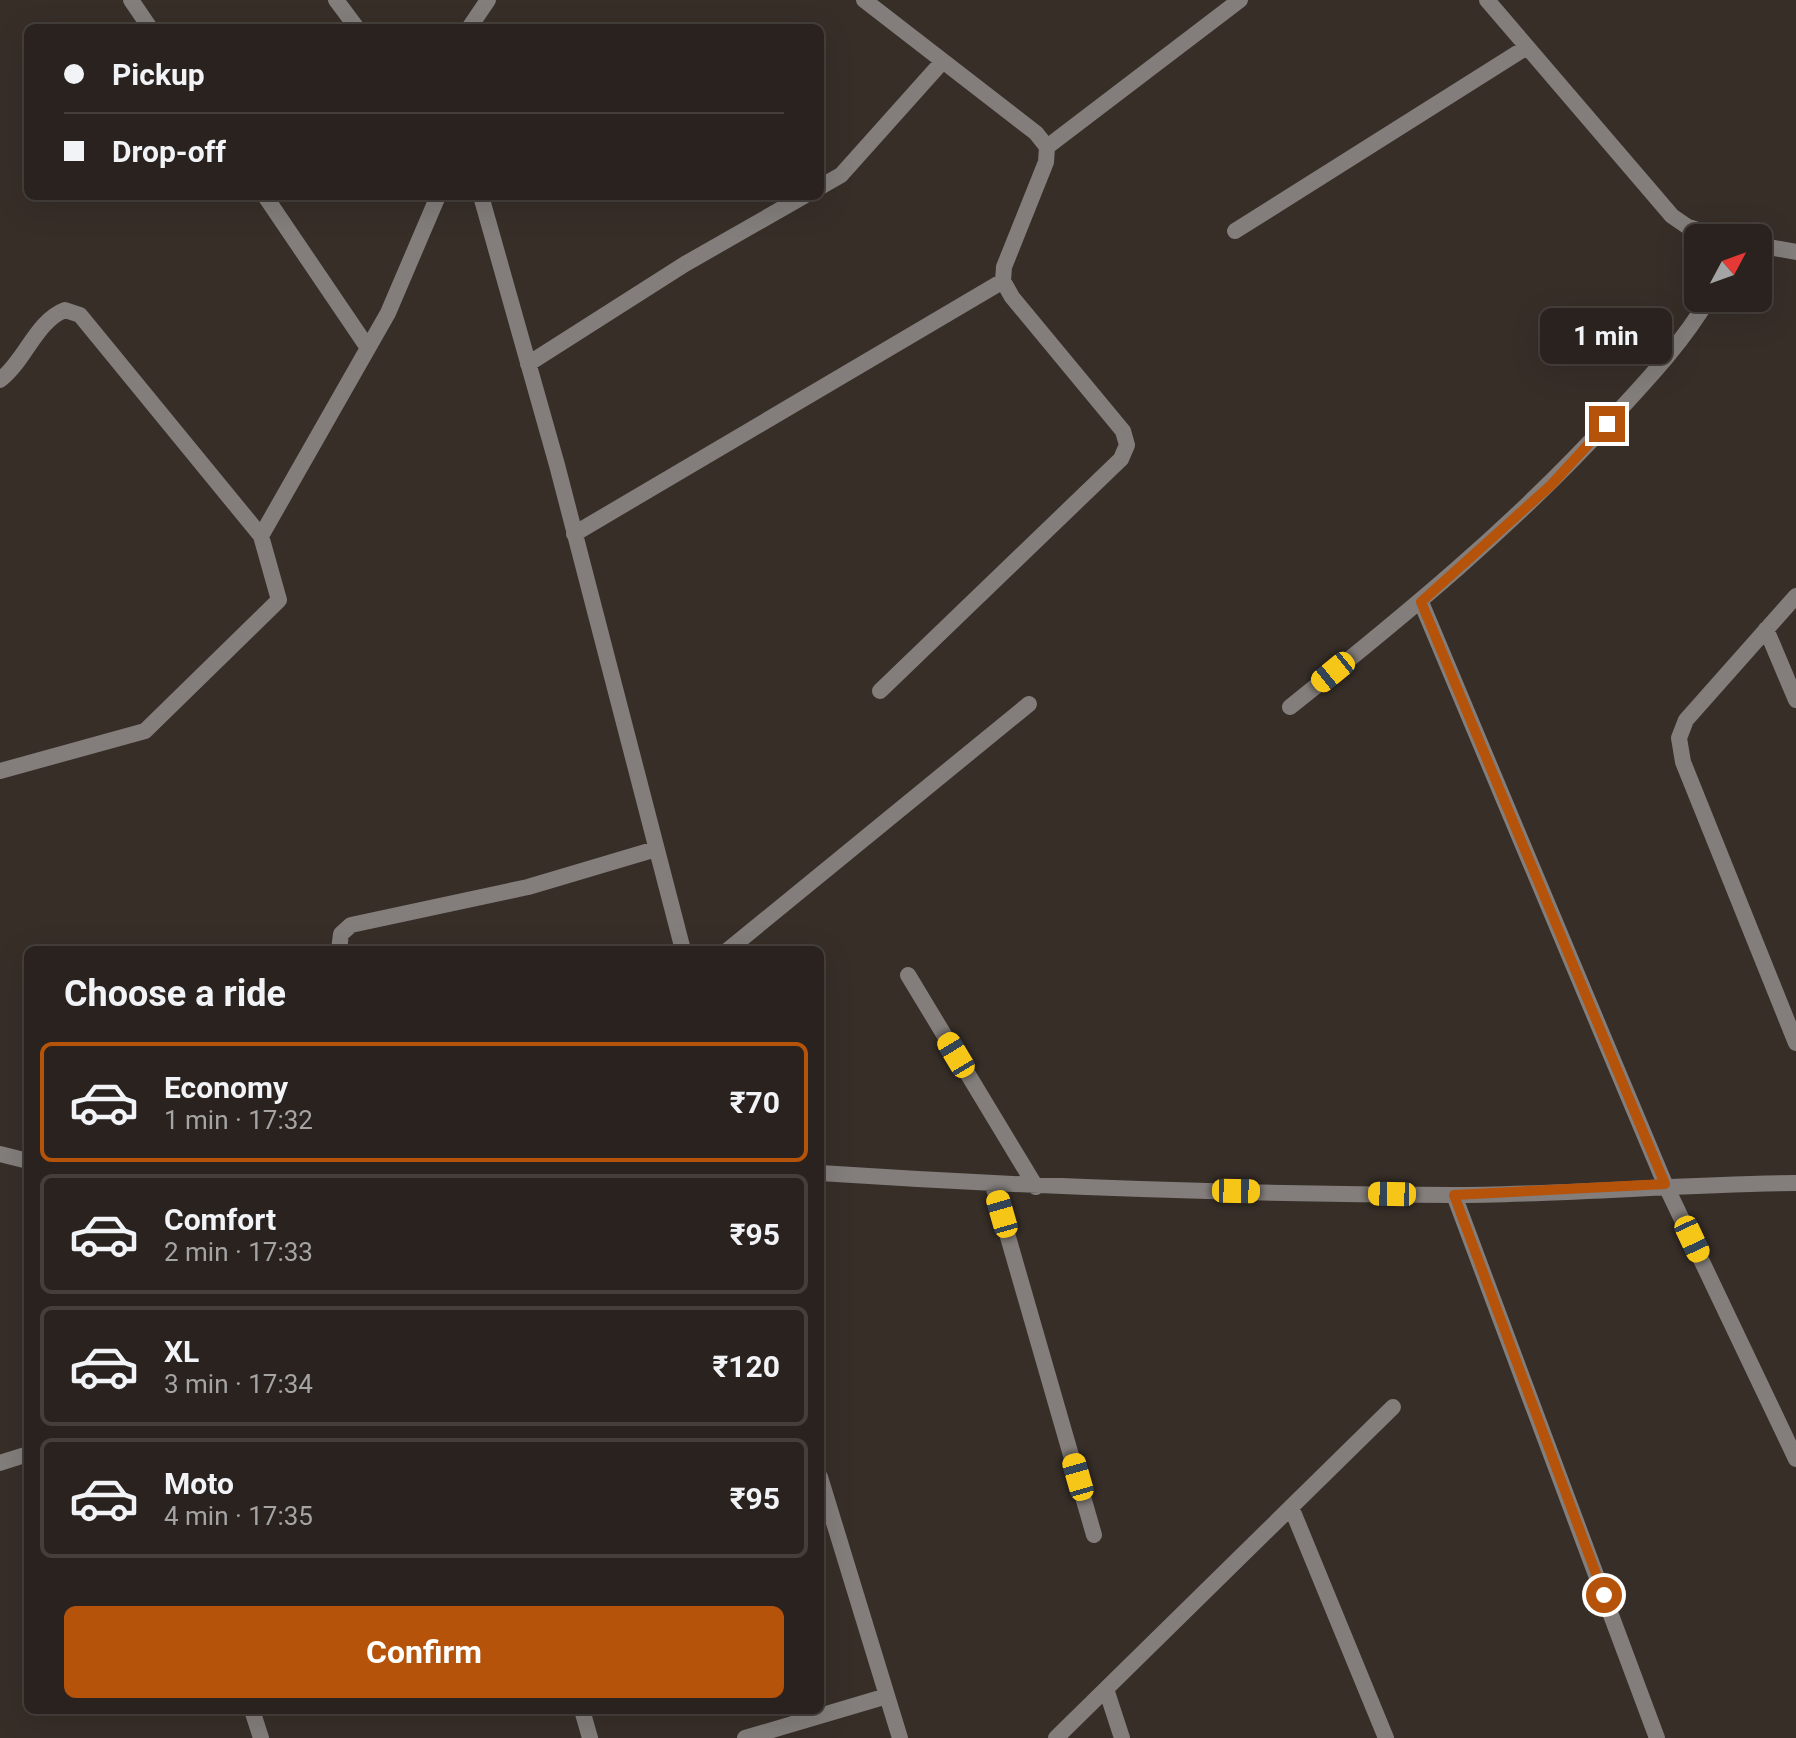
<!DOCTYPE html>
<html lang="en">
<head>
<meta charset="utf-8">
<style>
	body { margin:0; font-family:Roboto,sans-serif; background:#312a27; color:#f1f3f6; height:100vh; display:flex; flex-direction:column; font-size:30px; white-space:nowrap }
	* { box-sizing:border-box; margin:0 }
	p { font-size:26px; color:#a5a4a4 }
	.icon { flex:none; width:44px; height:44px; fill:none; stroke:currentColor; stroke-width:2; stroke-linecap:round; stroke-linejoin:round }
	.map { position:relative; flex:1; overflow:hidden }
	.side { position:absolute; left:24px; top:946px; width:800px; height:768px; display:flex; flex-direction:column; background:#29221e; border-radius:12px; box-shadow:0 8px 32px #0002,0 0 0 2px #453f3c }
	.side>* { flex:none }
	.banner { position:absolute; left:24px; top:24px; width:800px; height:176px; border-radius:12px; box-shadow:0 8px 32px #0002,0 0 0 2px #453f3c; display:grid; align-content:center; height:176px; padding:0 40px; background:#29221e }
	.needle { width:52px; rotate:49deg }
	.controls { position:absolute; left:1684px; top:224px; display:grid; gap:16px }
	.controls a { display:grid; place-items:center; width:88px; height:88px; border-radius:12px; background:#29221e; box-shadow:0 8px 32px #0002,0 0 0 2px #453f3c; font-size:40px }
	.end { position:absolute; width:36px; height:36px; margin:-18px; border:10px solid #b45309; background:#fff; box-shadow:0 0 0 4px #fff }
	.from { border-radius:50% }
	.bubble { position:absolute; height:56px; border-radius:12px; background:#29221e; box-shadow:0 8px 32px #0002,0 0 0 2px #453f3c; font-size:26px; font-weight:700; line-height:56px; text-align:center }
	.car { position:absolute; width:24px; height:48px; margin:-24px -12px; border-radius:10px; box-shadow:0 0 6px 2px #0007; background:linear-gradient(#f5c518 24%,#345 0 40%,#f5c518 0 76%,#345 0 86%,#f5c518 0) }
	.banner b { display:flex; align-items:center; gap:28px; height:76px; font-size:30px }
	.banner b+b { border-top:2px solid #453f3c }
	.banner i { width:20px; height:20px; background:#f1f3f6 }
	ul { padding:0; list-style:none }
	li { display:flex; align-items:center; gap:24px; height:120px; margin:0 16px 12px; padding:0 24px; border:4px solid #453f3c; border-radius:12px }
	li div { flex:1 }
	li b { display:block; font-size:30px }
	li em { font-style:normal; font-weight:700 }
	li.active { border-color:#b45309 }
	li>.icon { width:72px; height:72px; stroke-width:1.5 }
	h2 { padding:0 40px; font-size:36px; line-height:96px }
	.primary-button { display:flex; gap:16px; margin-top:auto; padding:16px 40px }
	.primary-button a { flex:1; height:92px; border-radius:12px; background:#b45309; color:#fff; font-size:32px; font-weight:700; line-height:92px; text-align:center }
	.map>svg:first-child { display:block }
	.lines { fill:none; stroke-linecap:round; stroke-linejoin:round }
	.minor { stroke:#837e7b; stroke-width:16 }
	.route { stroke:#b45309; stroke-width:10 }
</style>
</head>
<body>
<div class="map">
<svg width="1796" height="1738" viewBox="0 0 1796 1738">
	<rect width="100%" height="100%" fill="#372e28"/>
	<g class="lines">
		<path class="minor" d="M 131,0 L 150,28
			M 336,0 L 357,28
			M 864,0 L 1036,133 L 1047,147 L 1046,162 L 1004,267 L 1003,281 L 1012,297 L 1123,431 L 1127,445 L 1121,459 L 880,691
			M 1487,0 L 1672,216 L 1688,227 L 1723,238
			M 469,28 L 488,0
			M 1047,147 L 1240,0
			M 820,187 L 841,175 L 943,61
			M 265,196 L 368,348
			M 481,196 L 557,465 L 683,950
			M 1235,231 L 1527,47
			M 1758,245 L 1796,252
			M 528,364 L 685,264 L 804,196
			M 0,380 C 25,361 36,321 65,310 L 80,315 L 261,536
			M 574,534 L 1003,281
			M 1796,596 L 1686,720 L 1679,738 L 1683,762 L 1796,1043
			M 1421,602 L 1665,1184 L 1796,1459
			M 1766,629 L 1796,700
			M 1290,707 C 1404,616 1516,524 1614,416 C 1649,378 1683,342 1709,298
			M 0,771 L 145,731 L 279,600 L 261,536 L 388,313 L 438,196
			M 339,950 L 341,934 L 351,925 L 528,887 L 656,849
			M 728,950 L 1029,704
			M 908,975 L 1036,1187
			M 0,1154 L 28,1161
			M 820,1173 C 1030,1187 1240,1194 1450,1195 C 1565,1195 1681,1184 1796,1183
			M 993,1185 L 1094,1535
			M 1454,1195 L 1657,1738
			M 0,1463 L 28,1454
			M 820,1477 L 900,1738
			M 1291,1507 L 1386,1738
			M 1106,1689 L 1122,1738
			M 252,1710 L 261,1738
			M 582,1710 L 590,1738
			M 745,1738 L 887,1696
			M 1056,1738 L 1393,1407"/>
	</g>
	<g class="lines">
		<path class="route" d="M 1604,1595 L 1454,1195 L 1665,1184 L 1421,602 L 1551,485 L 1607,424"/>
	</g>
</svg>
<div class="controls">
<a><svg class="needle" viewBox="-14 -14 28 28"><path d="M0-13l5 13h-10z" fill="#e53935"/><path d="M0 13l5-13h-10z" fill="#a5a4a4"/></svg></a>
</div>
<i class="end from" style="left:1604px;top:1595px"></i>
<i class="end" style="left:1607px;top:424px"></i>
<div class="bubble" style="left:1540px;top:308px;width:132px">1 min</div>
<i class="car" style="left:1333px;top:672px;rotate:231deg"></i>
<i class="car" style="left:956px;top:1055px;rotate:329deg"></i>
<i class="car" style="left:1236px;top:1191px;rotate:91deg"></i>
<i class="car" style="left:1392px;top:1194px;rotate:271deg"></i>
<i class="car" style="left:1002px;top:1214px;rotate:344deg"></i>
<i class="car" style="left:1692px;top:1239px;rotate:155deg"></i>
<i class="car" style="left:1078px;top:1477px;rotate:344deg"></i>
<div class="banner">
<b><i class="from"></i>Pickup</b>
<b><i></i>Drop-off</b>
</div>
<section class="side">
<h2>Choose a ride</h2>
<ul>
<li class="active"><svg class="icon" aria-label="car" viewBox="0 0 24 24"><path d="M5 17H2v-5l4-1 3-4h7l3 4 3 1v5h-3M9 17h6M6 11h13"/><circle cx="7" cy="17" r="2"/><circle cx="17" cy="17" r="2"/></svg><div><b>Economy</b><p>1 min · 17:32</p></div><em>₹70</em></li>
<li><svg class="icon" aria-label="car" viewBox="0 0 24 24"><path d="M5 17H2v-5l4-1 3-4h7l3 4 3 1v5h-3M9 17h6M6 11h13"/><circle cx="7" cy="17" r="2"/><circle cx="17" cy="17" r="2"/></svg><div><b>Comfort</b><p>2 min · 17:33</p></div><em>₹95</em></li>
<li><svg class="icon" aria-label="car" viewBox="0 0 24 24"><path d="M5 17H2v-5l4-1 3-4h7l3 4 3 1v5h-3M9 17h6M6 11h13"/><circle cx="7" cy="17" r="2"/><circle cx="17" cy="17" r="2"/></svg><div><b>XL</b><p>3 min · 17:34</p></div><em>₹120</em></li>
<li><svg class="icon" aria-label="car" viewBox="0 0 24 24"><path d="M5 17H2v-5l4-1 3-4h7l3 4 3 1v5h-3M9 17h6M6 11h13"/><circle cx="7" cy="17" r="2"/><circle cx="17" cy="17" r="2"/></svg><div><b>Moto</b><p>4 min · 17:35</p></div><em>₹95</em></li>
</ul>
<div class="primary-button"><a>Confirm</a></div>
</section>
</div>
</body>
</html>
